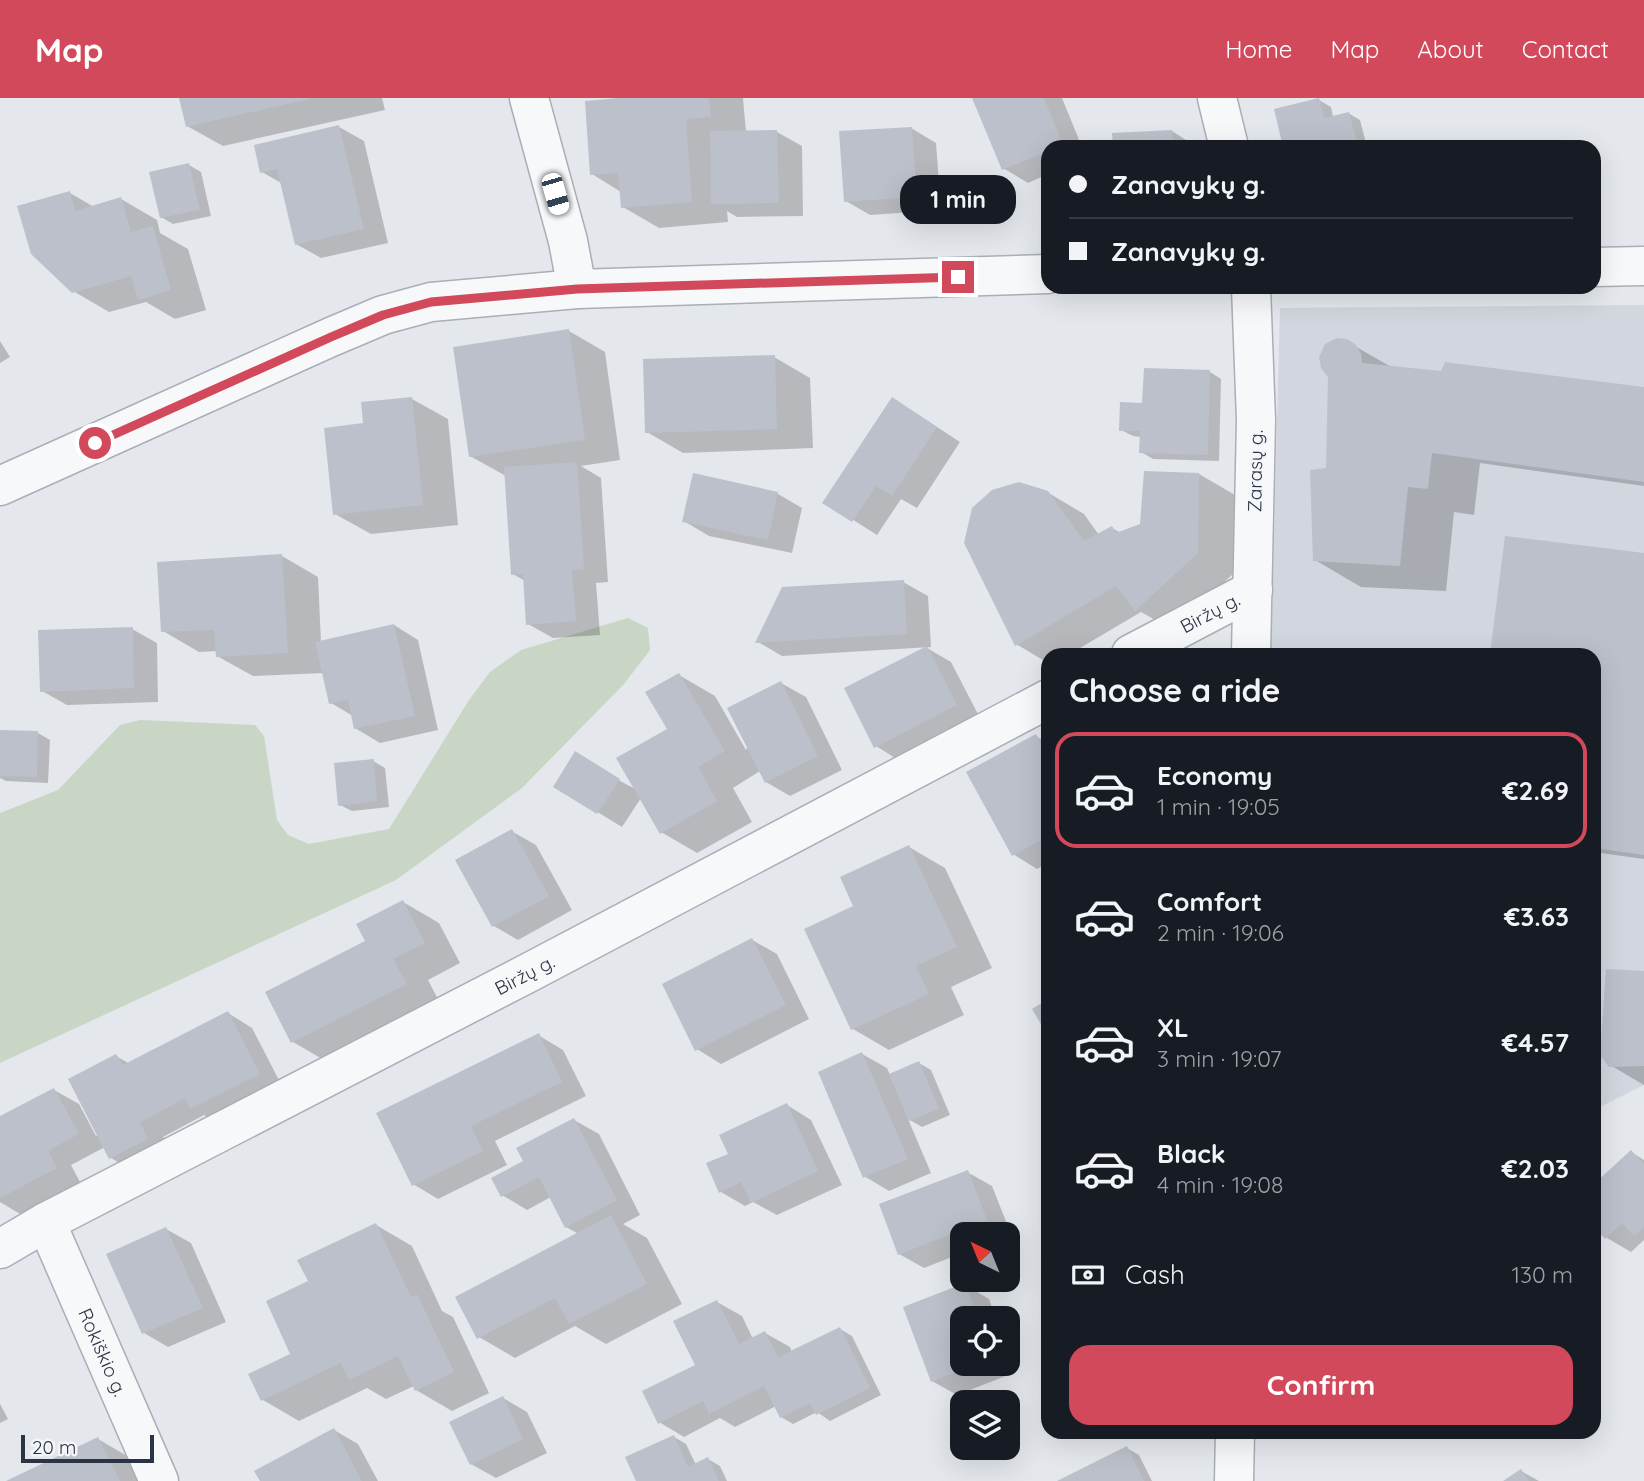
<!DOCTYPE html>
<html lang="en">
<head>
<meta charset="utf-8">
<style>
	body { margin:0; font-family:Quicksand,sans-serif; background:#242831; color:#f1f3f6; height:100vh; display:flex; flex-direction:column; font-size:26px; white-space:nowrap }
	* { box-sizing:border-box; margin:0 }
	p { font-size:23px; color:#9ea1a6 }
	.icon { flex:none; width:38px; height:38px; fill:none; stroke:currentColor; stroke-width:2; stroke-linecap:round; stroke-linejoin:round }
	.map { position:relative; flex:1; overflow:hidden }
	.details { position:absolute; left:1041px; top:550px; width:560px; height:791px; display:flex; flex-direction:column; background:#171b24; border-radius:21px; box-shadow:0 7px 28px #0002 }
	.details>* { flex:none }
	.banner { position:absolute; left:1041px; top:42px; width:560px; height:154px; border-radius:21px; box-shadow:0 7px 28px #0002; display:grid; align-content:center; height:154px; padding:0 28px; background:#171b24 }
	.needle { width:46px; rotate:317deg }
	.tools { position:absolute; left:950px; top:1124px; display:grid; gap:14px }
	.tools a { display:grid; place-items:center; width:70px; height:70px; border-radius:14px; background:#171b24; box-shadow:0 7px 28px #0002; font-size:35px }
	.scale { position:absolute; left:21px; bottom:18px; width:133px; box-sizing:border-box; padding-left:7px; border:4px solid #2b3445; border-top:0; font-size:19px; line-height:24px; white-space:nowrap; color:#2b3445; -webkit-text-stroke:5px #f4f6f9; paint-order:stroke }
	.end { position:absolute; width:32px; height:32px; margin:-16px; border:9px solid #d1495b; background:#fff; box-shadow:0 0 0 4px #fff }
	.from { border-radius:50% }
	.bubble { position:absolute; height:49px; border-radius:21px; background:#171b24; box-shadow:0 7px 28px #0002; font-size:23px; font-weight:700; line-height:49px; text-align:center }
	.car { position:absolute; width:21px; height:42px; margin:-21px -10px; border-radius:9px; box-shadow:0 0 5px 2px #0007; background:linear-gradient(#fff 24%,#345 0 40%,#fff 0 76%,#345 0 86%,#fff 0) }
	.banner b { display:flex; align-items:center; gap:24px; height:66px; font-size:26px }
	.banner b+b { border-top:2px solid #363941 }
	.banner i { width:18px; height:18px; background:#f1f3f6 }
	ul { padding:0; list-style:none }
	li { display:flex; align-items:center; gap:21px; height:116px; margin:0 14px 10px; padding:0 14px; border:4px solid transparent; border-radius:21px }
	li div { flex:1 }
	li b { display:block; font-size:26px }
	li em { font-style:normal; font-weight:700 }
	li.active { border-color:#d1495b }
	li>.icon { width:63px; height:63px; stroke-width:1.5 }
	h2 { padding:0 28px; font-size:32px; line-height:84px }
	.pay { display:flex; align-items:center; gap:18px; height:77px; padding:0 28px; font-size:26px }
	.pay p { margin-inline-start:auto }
	.primary-button { display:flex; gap:14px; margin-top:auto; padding:14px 28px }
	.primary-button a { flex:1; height:80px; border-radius:21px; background:#d1495b; color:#fff; font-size:28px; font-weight:700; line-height:80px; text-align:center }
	header { display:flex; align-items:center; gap:42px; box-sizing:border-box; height:98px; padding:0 35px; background:#d1495b; color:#fff }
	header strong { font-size:33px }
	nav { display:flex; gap:38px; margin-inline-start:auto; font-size:24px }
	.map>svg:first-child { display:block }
	.built { fill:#d2d6de }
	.green { fill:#c9d6c5 }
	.shadow { fill:#0003 }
	.building { fill:#bbc0ca }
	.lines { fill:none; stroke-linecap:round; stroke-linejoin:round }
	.street-casing { stroke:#a9aeb7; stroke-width:41 }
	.street { stroke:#f7f8fa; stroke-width:38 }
	.route { stroke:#d1495b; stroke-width:9 }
	.labels { text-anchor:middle; stroke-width:5; stroke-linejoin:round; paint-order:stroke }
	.street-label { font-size:19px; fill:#2b3445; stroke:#f4f6f9 }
</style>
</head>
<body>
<header>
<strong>Map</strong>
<nav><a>Home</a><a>Map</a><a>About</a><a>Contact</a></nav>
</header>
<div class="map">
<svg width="1644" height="1383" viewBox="0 0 1644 1383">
	<rect width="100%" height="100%" fill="#e4e7ec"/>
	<path class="built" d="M 1644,207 L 1644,987 L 1594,1012 L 1594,556 L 1271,556 L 1280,210 Z"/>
	<path class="green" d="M 628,520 L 648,530 L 650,552 L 624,586 L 522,690 L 396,782 L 0,965 L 0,715 L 58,692 L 120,627 L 140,622 L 255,627 L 264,638 L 277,722 L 288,737 L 309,746 L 389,731 L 469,602 L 490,574 L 521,552 Z"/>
	<path class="shadow" d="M 181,0 L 382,0 L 385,12 L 223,48 L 187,28 Z
		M 641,0 L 743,0 L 746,34 L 777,34 L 802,48 L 803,118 L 737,119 L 727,113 L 728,124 L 659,130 L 623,109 L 621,94 L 592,76 Z
		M 974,0 L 1062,0 L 1082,49 L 1048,49 L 1048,76 L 1028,85 L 1003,70 Z
		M 1319,2 L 1331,9 L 1333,19 L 1348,15 L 1360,22 L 1367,49 L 1285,49 Z
		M 339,29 L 364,43 L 388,145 L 321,160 L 296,146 L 283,86 L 262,74 Z
		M 911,30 L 936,45 L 941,112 L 870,117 L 846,103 Z
		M 1172,33 L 1197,49 L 1115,49 Z
		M 189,67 L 201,74 L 211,118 L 173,126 L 161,119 Z
		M 70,95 L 94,109 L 121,101 L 157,122 L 160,135 L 188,151 L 206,212 L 175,221 L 146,204 L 109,214 L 73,193 Z
		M 569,233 L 605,254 L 620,362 L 581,368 L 601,380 L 608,484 L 596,485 L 600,537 L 553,540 L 528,526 L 525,483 L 513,476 L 506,378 L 470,358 Z
		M 0,243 L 10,259 L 0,265 Z
		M 1346,243 L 1393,270 L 1644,291 L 1644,388 L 1480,365 L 1474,417 L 1454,414 L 1446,493 L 1361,489 L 1315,462 Z
		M 774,259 L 810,280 L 813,350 L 683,355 L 647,334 Z
		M 1210,274 L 1221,281 L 1219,363 L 1153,361 L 1141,354 L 1141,339 L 1133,338 L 1121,332 L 1144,307 Z
		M 412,301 L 448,321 L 458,427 L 371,436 L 335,416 L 365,327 Z
		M 917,316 L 960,344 L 917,410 L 901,401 L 877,437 L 825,404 Z
		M 1199,376 L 1235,397 L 1233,476 L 1173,532 L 1141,514 L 1070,556 L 1048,556 L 1048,565 L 1016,546 L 1047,394 L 1084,416 L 1099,437 L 1112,430 L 1121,435 L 1142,427 Z
		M 778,396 L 802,410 L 792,455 L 709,438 L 684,423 Z
		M 1507,440 L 1644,457 L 1644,761 L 1594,754 L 1594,556 L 1491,556 Z
		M 282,458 L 318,479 L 321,544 L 394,527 L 418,542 L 438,632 L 380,645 L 355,630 L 353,618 L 331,605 L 324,575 L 253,578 L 217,558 L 217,553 L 199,554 L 163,533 Z
		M 903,484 L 928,498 L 931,549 L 782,558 L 758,544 Z
		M 132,531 L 157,545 L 158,604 L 67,607 L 42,593 Z
		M 927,550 L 951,564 L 981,622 L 900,663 L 876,648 Z
		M 679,577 L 715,598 L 746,652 L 781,585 L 806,599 L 842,672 L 790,698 L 766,684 L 760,673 L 733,690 L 752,724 L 697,755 L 661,734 L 641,700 L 622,729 L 555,688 L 611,678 L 637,692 L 669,632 Z
		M 0,634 L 38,635 L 50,642 L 48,685 L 6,683 L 0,680 Z
		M 1036,638 L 1048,646 L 1048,765 L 1037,771 L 1013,756 Z
		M 373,663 L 385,670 L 389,709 L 352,713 L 340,707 Z
		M 511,733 L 536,747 L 572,812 L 518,842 L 494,828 Z
		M 909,749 L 945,770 L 992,870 L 951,889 L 964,917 L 889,952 L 853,931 L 856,809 Z
		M 403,804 L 439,825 L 460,865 L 428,882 L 441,907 L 329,965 L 293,944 L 367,844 Z
		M 752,842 L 777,856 L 809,921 L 721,966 L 697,951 Z
		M 1644,873 L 1644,987 L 1610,967 Z
		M 228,915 L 252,930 L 283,990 L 216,1024 L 204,1017 L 163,1039 L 172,1055 L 135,1074 L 111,1060 L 105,1049 L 71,1067 L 80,1084 L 20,1116 L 0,1104 L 0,1020 L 54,992 L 79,1006 L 96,1038 L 99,1037 L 116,958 L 130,966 Z
		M 538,937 L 563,952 L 586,998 L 495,1043 L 507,1067 L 438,1101 L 413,1086 Z
		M 862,956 L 887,970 L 890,977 L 919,965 L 931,972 L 950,1017 L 922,1029 L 908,1021 L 931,1075 L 889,1093 L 864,1078 Z
		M 787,1007 L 811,1022 L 842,1087 L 777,1117 L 753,1104 L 745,1108 L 721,1094 L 730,1056 Z
		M 574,1022 L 599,1036 L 640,1117 L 623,1126 L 647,1140 L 682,1206 L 606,1246 L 575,1228 L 515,1260 L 479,1239 L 579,1136 L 566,1129 L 551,1099 L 527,1112 L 502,1097 L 525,1064 Z
		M 1631,1054 L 1644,1062 L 1644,1142 L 1631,1154 L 1607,1140 L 1594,1127 Z
		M 967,1074 L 992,1088 L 1011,1136 L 962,1136 L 962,1155 L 924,1170 L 899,1156 Z
		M 376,1127 L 412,1148 L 442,1213 L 453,1219 L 489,1295 L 452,1313 L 416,1292 L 414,1288 L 386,1301 L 367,1290 L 299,1323 L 263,1302 L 293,1257 L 310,1184 Z
		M 166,1131 L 191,1145 L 226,1224 L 168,1249 L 144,1235 Z
		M 965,1187 L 989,1201 L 996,1220 L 962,1220 L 962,1265 L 1008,1265 L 1008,1252 L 1016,1274 L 957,1297 L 932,1283 Z
		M 717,1204 L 742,1218 L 753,1241 L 765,1235 L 790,1249 L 792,1255 L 840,1231 L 852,1238 L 881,1297 L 830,1323 L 817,1314 L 793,1326 L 781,1319 L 776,1308 L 735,1329 L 720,1320 L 684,1339 L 659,1324 L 697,1268 Z
		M 503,1300 L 527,1314 L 547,1355 L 496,1380 L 471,1366 Z
		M 0,1306 L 8,1321 L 0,1325 Z
		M 334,1332 L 358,1346 L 378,1383 L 262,1383 Z
		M 1303,1334 L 1368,1334 L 1368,1341 L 1312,1339 Z
		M 674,1339 L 686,1346 L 696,1367 L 708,1361 L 720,1368 L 727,1383 L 638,1383 Z
		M 98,1341 L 134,1362 L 144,1383 L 10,1383 Z
		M 1127,1350 L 1139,1357 L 1152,1383 L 1061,1383 Z
		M 1521,1373 L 1539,1383 L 1506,1383 Z"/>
	<path class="building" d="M 179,0 L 308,0 L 309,1 L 186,29 Z
		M 619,0 L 709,0 L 711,19 L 686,21 L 692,104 L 621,110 L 618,75 L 590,77 L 585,3 Z
		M 972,0 L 1044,0 L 1063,47 L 1048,49 L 1048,53 L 1002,72 Z
		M 1319,0 L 1324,20 L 1349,14 L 1358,49 L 1283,49 L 1274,11 Z
		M 339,27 L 364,131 L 295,147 L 277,71 L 260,75 L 254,47 Z
		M 912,29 L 917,99 L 844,104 L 839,33 Z
		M 777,32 L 779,105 L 711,106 L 710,33 Z
		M 1172,32 L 1174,49 L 1113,49 L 1112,35 Z
		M 189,65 L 200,112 L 160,120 L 149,74 Z
		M 70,93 L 75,113 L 121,99 L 131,134 L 153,128 L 171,192 L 138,202 L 131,178 L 72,195 L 31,156 L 17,108 Z
		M 569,231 L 585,342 L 469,359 L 453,249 Z
		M 1337,240 L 1347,241 L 1355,246 L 1361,255 L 1362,265 L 1441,273 L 1445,264 L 1644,289 L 1644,384 L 1432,355 L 1428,391 L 1408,389 L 1400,468 L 1313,463 L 1310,372 L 1326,370 L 1328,279 L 1321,270 L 1319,259 L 1325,246 Z
		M 775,257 L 777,331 L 645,335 L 643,261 Z
		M 1144,270 L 1210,272 L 1208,357 L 1139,355 L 1140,333 L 1119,333 L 1120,304 L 1142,305 Z
		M 412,299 L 423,407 L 333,417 L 324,330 L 363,325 L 361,304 Z
		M 892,299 L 937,329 L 892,398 L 876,388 L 852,424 L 822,405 Z
		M 577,364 L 584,471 L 572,472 L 576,523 L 526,527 L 523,476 L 511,477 L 504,369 Z
		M 1144,373 L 1199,375 L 1198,455 L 1135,513 L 1116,488 L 1015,548 L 964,445 L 972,410 L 992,392 L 1019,384 L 1048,393 L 1084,443 L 1112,428 L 1116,435 L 1140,426 Z
		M 693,375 L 778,394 L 768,442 L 682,424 Z
		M 1505,438 L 1644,455 L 1644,757 L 1594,750 L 1594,556 L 1490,556 Z
		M 282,456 L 288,555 L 216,559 L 214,532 L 161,534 L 157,464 Z
		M 904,482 L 907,536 L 755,545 L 782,489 Z
		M 394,526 L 415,618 L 354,631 L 348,602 L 329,606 L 315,544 Z
		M 133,529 L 134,590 L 40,594 L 38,532 Z
		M 927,548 L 957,607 L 874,650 L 844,590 Z
		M 679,575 L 725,653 L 698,669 L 717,703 L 660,736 L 616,660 L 667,631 L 645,594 Z
		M 781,583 L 818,658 L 765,685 L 727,610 Z
		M 0,632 L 38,633 L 37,679 L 0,678 Z
		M 1036,636 L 1048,659 L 1048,738 L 1012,758 L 966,674 Z
		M 575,653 L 620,681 L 597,716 L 553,689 Z
		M 374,661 L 377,703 L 338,708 L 334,665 Z
		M 512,731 L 549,798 L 492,829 L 455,762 Z
		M 909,747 L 957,849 L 916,868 L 929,896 L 851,932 L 804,831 L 853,808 L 840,779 Z
		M 403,802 L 425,845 L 393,861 L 407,886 L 291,945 L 265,894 L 365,843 L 356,826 Z
		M 752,840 L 786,907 L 695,953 L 662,886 Z
		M 1606,871 L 1644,873 L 1644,968 L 1609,969 L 1600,957 Z
		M 1048,901 L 1048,938 L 1032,911 Z
		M 228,913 L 260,976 L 190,1011 L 185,1000 L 140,1025 L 148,1041 L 109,1061 L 68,981 L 116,956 L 123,967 Z
		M 539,935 L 562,984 L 471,1028 L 483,1053 L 412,1088 L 376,1015 Z
		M 862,954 L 908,1061 L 863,1080 L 818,974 Z
		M 919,963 L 939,1011 L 909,1023 L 889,976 Z
		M 54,990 L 79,1036 L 48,1053 L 57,1070 L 0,1100 L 0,1018 Z
		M 787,1005 L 818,1073 L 751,1105 L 741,1084 L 719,1095 L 706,1065 L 728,1056 L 719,1037 Z
		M 574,1020 L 617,1102 L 565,1130 L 539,1079 L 501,1099 L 491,1080 L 523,1063 L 516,1050 Z
		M 1631,1052 L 1644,1066 L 1644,1129 L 1634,1138 L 1622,1125 L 1605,1141 L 1594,1129 L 1594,1086 Z
		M 968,1072 L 987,1122 L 898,1157 L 879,1106 Z
		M 611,1117 L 647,1186 L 569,1226 L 555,1200 L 477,1241 L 455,1199 Z
		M 376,1125 L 411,1199 L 417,1196 L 454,1274 L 415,1293 L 398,1258 L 349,1282 L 341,1265 L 261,1303 L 248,1276 L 290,1256 L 266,1203 L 308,1183 L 297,1162 Z
		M 166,1129 L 203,1210 L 142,1236 L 106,1156 Z
		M 965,1185 L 978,1220 L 962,1220 L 962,1265 L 979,1265 L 931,1284 L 903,1209 Z
		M 717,1202 L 739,1246 L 765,1233 L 778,1259 L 840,1229 L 870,1290 L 816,1317 L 810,1305 L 780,1320 L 764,1288 L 709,1316 L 703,1303 L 658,1326 L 642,1293 L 695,1267 L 673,1223 Z
		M 503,1298 L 523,1341 L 470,1367 L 449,1324 Z
		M 334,1330 L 362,1383 L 260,1383 L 254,1373 Z
		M 674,1337 L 688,1369 L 708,1359 L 719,1383 L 636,1383 L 625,1359 Z
		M 98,1339 L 120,1383 L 6,1383 Z
		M 1127,1348 L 1144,1383 L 1057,1383 Z
		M 1521,1371 L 1529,1383 L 1503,1383 Z"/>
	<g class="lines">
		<defs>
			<g id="street">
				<path d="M 529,0 L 568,143 L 577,191"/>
				<path d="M 1217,0 L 1229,49"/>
				<path d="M 1594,169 L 1644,168"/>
				<path d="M 1251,189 L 1256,322 L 1251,556"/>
				<path d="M 0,388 L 331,239 L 383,217 L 431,204 L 577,191 L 1048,176"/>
				<path id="s1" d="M 1131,556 L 1253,492"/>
				<path id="s2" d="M 46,1124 L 159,1383"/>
				<path id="s3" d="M 0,1151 L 46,1124 L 530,874 L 1048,601"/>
				<path d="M 1234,1383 L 1235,1334"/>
			</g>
		</defs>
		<use href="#street" class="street-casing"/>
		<use href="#street" class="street"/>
	</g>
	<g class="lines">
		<path class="route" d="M 95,345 L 331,239 L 383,217 L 431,204 L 577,191 L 958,179"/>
	</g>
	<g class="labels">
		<g class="street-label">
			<text transform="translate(1255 373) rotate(-89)" y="7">Zarasų g.</text>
			<text dy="7" stroke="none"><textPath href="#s1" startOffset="89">Biržų g.</textPath></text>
			<text dy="7" stroke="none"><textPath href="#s3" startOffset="592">Biržų g.</textPath></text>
			<text dy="7" stroke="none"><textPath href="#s2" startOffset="142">Rokiškio g.</textPath></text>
		</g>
	</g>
</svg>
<div class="tools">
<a><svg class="needle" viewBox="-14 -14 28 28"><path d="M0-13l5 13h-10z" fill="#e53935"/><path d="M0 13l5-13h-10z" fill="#9ea1a6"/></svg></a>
<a><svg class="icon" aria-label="locate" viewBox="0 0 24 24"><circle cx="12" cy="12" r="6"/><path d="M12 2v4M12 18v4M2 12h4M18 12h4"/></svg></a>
<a><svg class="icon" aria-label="layers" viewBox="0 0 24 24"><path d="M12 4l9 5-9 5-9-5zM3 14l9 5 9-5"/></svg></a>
</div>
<div class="scale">20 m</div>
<i class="end from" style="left:95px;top:345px"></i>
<i class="end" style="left:958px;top:179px"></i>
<div class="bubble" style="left:900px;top:77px;width:116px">1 min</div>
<i class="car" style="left:555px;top:96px;rotate:164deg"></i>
<div class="banner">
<b><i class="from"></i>Zanavykų g.</b>
<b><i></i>Zanavykų g.</b>
</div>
<section class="details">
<h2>Choose a ride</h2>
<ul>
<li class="active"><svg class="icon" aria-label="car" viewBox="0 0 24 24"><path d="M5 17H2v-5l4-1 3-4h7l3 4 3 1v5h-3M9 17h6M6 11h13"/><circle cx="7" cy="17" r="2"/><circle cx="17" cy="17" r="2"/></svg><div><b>Economy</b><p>1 min · 19:05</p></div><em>€2.69</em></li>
<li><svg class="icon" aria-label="car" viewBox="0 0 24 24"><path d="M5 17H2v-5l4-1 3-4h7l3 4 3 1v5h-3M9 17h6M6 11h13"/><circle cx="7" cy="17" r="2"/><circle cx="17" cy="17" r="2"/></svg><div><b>Comfort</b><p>2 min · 19:06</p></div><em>€3.63</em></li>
<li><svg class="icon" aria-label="car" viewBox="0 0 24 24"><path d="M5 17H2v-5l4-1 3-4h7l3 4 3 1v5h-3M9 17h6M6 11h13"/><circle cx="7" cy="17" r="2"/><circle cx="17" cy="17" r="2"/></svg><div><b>XL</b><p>3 min · 19:07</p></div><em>€4.57</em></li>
<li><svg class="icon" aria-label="car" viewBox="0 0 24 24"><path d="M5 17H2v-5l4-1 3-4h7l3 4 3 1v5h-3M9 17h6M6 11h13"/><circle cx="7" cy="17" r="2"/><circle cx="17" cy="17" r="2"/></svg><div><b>Black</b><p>4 min · 19:08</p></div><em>€2.03</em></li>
</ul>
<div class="pay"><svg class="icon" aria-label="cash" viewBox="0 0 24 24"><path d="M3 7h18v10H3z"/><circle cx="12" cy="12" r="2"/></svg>Cash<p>130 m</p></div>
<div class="primary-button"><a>Confirm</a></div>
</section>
</div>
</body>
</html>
